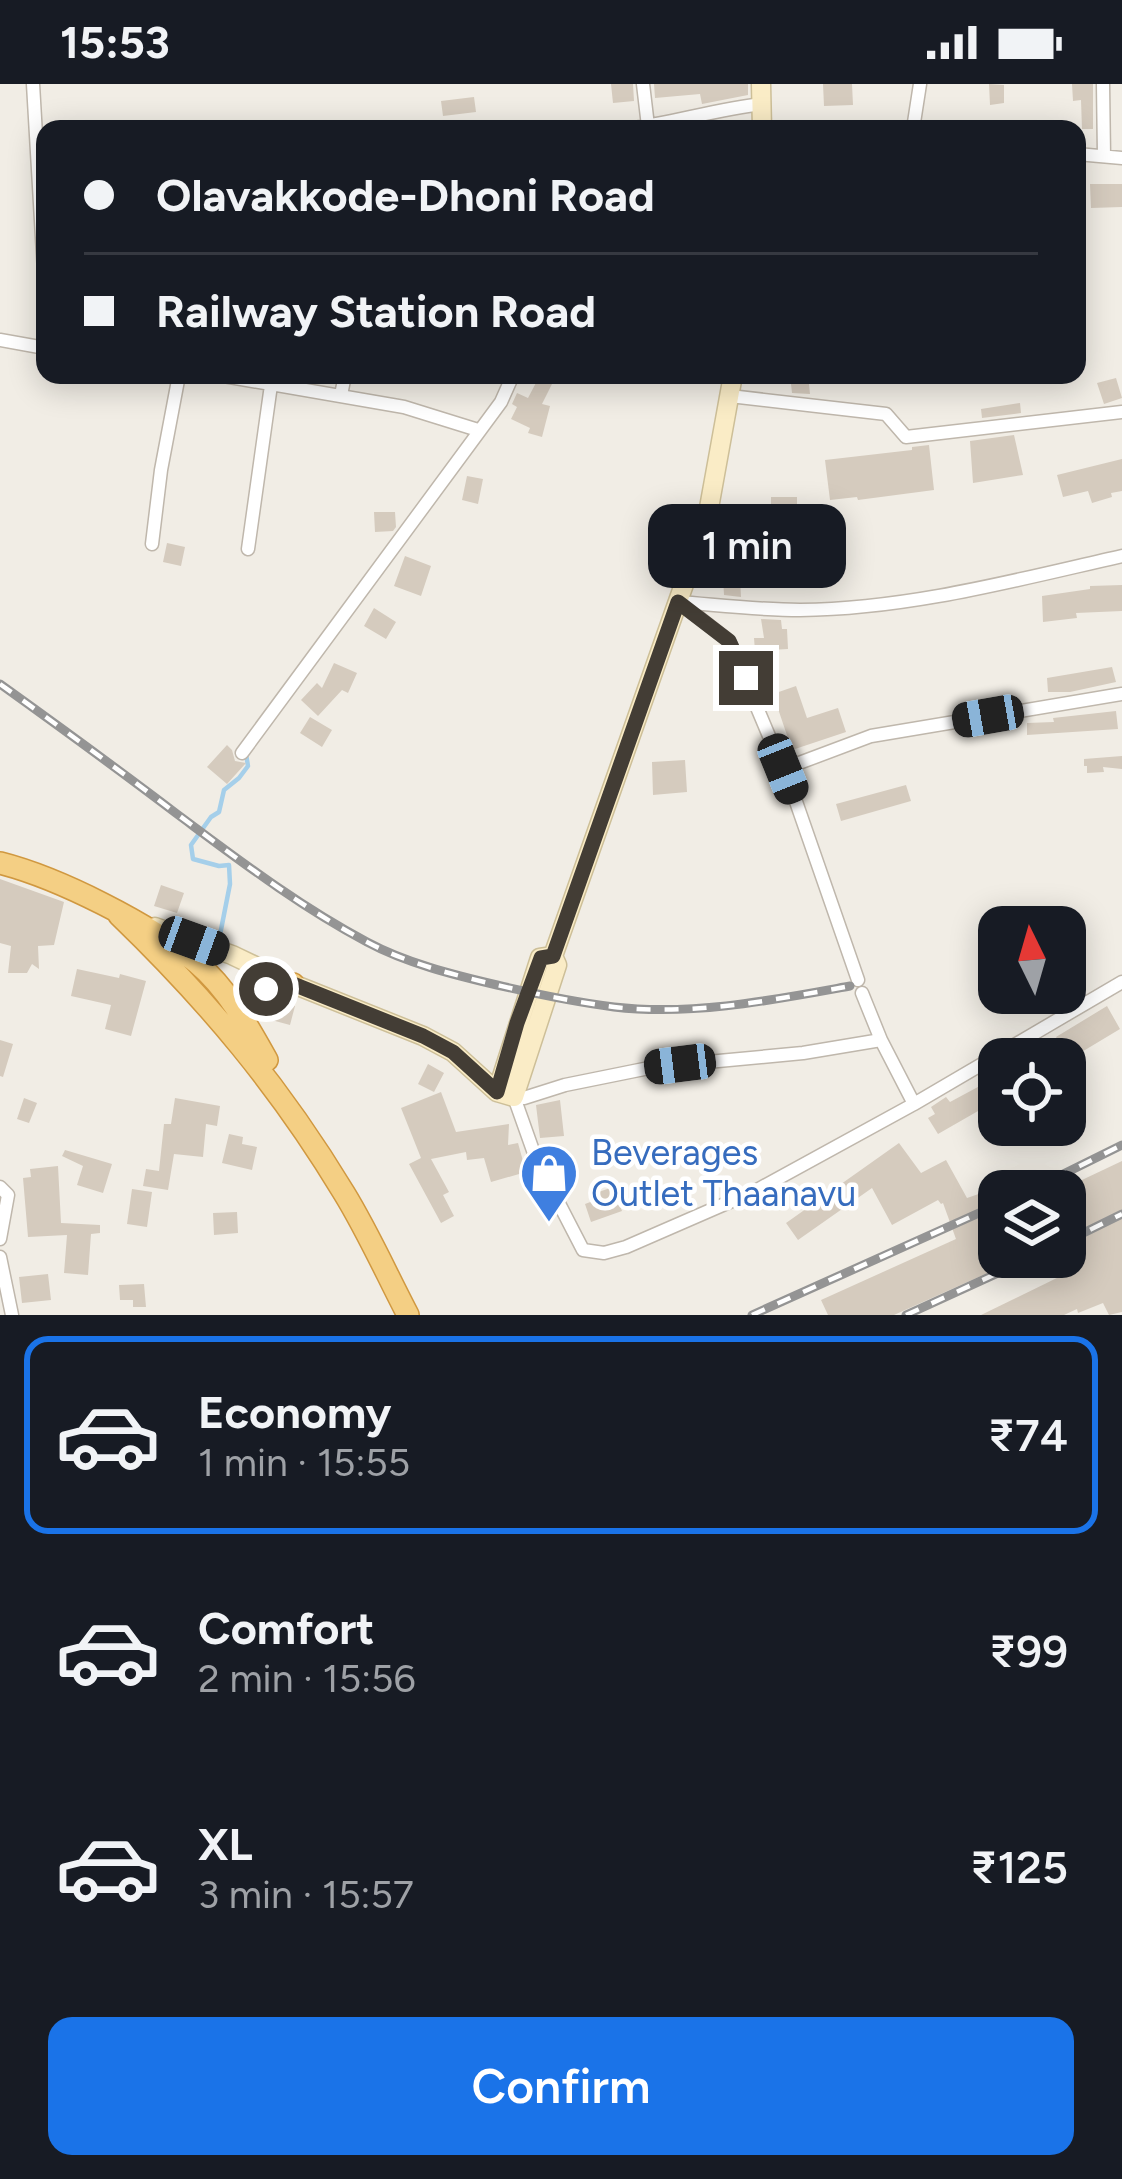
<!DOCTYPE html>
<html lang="en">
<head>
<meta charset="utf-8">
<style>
	body { margin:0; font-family:Figtree,sans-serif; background:#242831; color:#f1f3f6; height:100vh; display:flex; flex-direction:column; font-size:45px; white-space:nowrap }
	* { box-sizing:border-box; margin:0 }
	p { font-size:39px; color:#9ea1a6 }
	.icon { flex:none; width:66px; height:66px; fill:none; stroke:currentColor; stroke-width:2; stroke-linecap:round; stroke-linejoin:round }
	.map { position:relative; height:1231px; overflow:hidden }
	.drawer { display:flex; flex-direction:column; background:#171b24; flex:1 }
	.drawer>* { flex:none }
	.top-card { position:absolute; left:36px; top:36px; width:1050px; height:264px; border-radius:24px; box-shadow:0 6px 30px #0003; display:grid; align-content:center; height:264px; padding:0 48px; background:#171b24 }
	.needle { width:78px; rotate:355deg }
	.buttons { position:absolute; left:978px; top:822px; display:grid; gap:24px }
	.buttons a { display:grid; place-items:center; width:108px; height:108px; border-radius:24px; background:#171b24; box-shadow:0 6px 30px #0003; font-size:60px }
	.end { position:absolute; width:54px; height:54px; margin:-27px; border:15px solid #433d35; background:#fff; box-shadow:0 0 0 6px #fff }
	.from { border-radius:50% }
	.bubble { position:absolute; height:84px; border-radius:24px; background:#171b24; box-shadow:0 6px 30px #0003; font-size:39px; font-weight:600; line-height:84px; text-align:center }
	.car { position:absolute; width:36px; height:72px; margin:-36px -18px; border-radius:15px; box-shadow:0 0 9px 3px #0007; background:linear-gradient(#222 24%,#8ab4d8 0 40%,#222 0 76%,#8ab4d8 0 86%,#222 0) }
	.top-card b { display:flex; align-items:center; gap:42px; height:114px; font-size:45px }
	.top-card b+b { border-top:3px solid #363941 }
	.top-card i { width:30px; height:30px; background:#f1f3f6 }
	ul { padding:21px 0 0; list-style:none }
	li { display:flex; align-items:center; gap:36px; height:198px; margin:0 24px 18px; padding:0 24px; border:6px solid transparent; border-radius:24px }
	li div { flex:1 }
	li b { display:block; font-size:45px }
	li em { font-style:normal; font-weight:600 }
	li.current { border-color:#1a73e8 }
	li>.icon { width:108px; height:108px; stroke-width:1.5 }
	.action { display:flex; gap:24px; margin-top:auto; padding:24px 48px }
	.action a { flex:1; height:138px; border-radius:24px; background:#1a73e8; color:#fff; font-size:48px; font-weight:600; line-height:138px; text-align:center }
	.status { display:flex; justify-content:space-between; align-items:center; height:84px; padding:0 60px; background:#171b24; direction:ltr }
	.status svg { height:33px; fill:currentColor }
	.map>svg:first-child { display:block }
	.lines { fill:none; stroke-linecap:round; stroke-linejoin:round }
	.stream { stroke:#a5cfea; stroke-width:4.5 }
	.building { fill:#d5cbbe }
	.minor-casing { stroke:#bfb7ac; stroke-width:15 }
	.secondary-casing { stroke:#cdbf98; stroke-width:21 }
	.trunk-casing { stroke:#d09840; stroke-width:24 }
	.minor { stroke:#fff; stroke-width:12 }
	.secondary { stroke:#faecc6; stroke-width:18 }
	.trunk { stroke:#f4cf84; stroke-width:21 }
	.rail-casing { stroke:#949494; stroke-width:9 }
	.rail { stroke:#fff; stroke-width:4.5; stroke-dasharray:14; stroke-linecap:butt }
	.route { stroke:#433d35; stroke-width:15 }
	.labels { text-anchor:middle; stroke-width:9; stroke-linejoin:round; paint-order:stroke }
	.shop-label { font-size:36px; fill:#366cbe; stroke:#fff; text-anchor:start }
</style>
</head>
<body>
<div class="status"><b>15:53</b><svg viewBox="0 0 49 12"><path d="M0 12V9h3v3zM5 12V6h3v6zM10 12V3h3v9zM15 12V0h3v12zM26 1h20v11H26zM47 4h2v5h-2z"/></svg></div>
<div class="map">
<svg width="1122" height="1231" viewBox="0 0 1122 1231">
	<rect width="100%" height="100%" fill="#f1ede5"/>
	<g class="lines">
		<path class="stream" d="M 218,861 L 230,800 L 229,781 L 219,782 L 193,775 L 191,761 L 211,733 L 219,728 L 224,706 L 239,694 L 248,682 L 246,670"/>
	</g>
	<path class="building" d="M 611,0 L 633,0 L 634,17 L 613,19 Z
		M 654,0 L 748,0 L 748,11 L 702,20 L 700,10 L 655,14 Z
		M 823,0 L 852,0 L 853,21 L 824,22 Z
		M 989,0 L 1004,1 L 1004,19 L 990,21 Z
		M 1072,0 L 1093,0 L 1093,45 L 1082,45 L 1081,16 L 1073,17 Z
		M 474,13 L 476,28 L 443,32 L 441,17 Z
		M 1090,100 L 1122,100 L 1122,123 L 1091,124 Z
		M 790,291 L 808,291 L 810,310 L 792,309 Z
		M 539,293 L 552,300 L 542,320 L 550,322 L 542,353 L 528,349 L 530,344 L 511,335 L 517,323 L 512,320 L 517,309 L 528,314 Z
		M 1116,294 L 1122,314 L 1104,320 L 1097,299 Z
		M 1020,319 L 1021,329 L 982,334 L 981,325 Z
		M 1014,351 L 1023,391 L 973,399 L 970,357 Z
		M 929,361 L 934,406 L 858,416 L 857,413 L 830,416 L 825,376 L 912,366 L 912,363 Z
		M 1122,375 L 1122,407 L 1111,409 L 1112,413 L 1092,419 L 1088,407 L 1063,413 L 1057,391 Z
		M 467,392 L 483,395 L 478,420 L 462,416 Z
		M 771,413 L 797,413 L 797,436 L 785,437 L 785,445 L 771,445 Z
		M 374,428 L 395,428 L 396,443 L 393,447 L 375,448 Z
		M 167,459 L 185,463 L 181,482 L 163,478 Z
		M 405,472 L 431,482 L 421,512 L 394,502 Z
		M 739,473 L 741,513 L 724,511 L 722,474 Z
		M 1122,501 L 1122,527 L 1076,529 L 1077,534 L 1043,538 L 1042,512 L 1090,505 L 1090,502 Z
		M 374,524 L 396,538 L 386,555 L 364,542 Z
		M 761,535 L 781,536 L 782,545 L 787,545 L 788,565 L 755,567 L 754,554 L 764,554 Z
		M 334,579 L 357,589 L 348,609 L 342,606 L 318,632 L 301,616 L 317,599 L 322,604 Z
		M 1112,583 L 1116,598 L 1070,608 L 1048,608 L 1047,594 Z
		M 796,602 L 807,634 L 838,624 L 846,648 L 792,666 L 773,610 Z
		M 1116,627 L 1118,645 L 1027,651 L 1027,639 L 1054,638 L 1053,634 Z
		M 310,633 L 332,646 L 322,663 L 300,649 Z
		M 227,661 L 232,666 L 235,677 L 246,679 L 227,700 L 207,683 Z
		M 1122,672 L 1122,685 L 1103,683 L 1104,688 L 1087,689 L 1087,682 L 1084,682 L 1084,675 Z
		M 685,676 L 687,708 L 653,711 L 652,678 Z
		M 906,701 L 911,717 L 841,737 L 836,720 Z
		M 0,795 L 64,818 L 54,861 L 38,862 L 39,885 L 32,880 L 27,889 L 8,889 L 11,862 L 0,859 Z
		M 161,801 L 184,809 L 177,829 L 154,822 Z
		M 77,885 L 119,894 L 120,890 L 146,897 L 131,952 L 105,945 L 111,921 L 71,912 Z
		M 1065,886 L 1079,908 L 1046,930 L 1032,909 L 1065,909 Z
		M 279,918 L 295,922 L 290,941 L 264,934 L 267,924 Z
		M 1107,922 L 1120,945 L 1070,975 L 1033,975 L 1062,963 L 1056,953 Z
		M 0,956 L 13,960 L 3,993 L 0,992 Z
		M 428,980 L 444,989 L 434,1008 L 418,1000 Z
		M 989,997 L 999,1015 L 938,1050 L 928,1034 L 935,1030 L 931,1023 L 946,1013 L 950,1018 Z
		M 441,1008 L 456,1048 L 509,1040 L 508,1061 L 518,1059 L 526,1088 L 491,1098 L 484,1074 L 467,1076 L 466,1068 L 431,1075 L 449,1108 L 443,1111 L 454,1132 L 441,1139 L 409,1080 L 421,1074 L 401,1024 Z
		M 24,1014 L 37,1019 L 29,1039 L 17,1035 Z
		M 175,1014 L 220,1022 L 217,1042 L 206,1040 L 203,1073 L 174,1070 L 168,1106 L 143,1102 L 146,1085 L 159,1087 L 164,1040 L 171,1040 Z
		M 560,1016 L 564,1052 L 540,1054 L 536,1021 Z
		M 229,1050 L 243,1053 L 242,1060 L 257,1063 L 252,1086 L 222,1079 Z
		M 899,1059 L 921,1089 L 946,1076 L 967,1114 L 999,1103 L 999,1118 L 984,1123 L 999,1156 L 999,1173 L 1023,1173 L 894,1231 L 828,1231 L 821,1216 L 956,1155 L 943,1119 L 941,1120 L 938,1116 L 892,1141 L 872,1104 L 798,1156 L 786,1139 Z
		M 65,1066 L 112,1080 L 103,1109 L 77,1101 L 83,1082 L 62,1072 Z
		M 1122,1077 L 1122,1228 L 1109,1231 L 1103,1219 L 1078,1229 L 1077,1225 L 1064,1231 L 981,1231 L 1061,1192 L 1051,1173 L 1065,1173 L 1065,1104 Z
		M 58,1082 L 61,1139 L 100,1141 L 100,1149 L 91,1150 L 88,1191 L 64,1189 L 67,1151 L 28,1153 L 23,1094 L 31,1093 L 30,1085 Z
		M 613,1103 L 622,1127 L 591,1138 L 585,1120 L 593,1117 L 590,1111 Z
		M 132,1105 L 152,1108 L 147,1143 L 127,1140 Z
		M 237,1128 L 238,1149 L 214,1151 L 213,1129 Z
		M 48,1190 L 51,1216 L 22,1219 L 19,1193 Z
		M 144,1200 L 146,1223 L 133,1223 L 133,1216 L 120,1216 L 119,1201 Z"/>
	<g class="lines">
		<defs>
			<path id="minor" d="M 33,0 L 45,205
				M 643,0 L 648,42
				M 1103,0 L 1104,72
				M 627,45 C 673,39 717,25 763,20
				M 913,45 L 920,0
				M 1077,70 L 1122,74
				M 0,256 L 45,264
				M 218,291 L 404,323 L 478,346
				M 341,311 L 345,291
				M 730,312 L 886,330 L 906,353 L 1122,328
				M 152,460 L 161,386 L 179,291
				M 248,465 L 271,301
				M 678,518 C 718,521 760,526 800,526 C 909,525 1016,496 1122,472
				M 679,518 L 729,557 L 793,709 L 858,896
				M 242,669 L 501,318 L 513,291
				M 783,685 L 871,652 L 1122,610
				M 862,909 L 881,956 L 803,969 L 654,983 L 565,1001 L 524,1014 L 514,1013 L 536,1075 L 583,1166 L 604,1169 L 626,1163 L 757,1106 L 914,1020 L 881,956
				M 914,1020 L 1122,898
				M 0,1103 L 8,1111 L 0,1155
				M 0,1173 L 12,1231"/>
			<path id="secondary" d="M 761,0 L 762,45
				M 155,843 L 232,871 L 293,900 L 423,952 L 453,968 L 497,1008 L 514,1013 L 557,881 L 553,872 L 707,435 L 733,291
				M 497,1008 L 540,874 L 553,872"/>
			<path id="trunk" d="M 0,779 C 59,794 150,840 197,879 C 227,904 248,942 267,976
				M 119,831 C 208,917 280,1003 344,1109 C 368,1148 387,1191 408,1231
				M 245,940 C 253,906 261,906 293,900"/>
		</defs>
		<use href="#minor" class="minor-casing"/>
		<use href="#secondary" class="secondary-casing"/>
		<use href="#trunk" class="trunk-casing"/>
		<use href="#minor" class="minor"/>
		<use href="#secondary" class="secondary"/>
		<use href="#trunk" class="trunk"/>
		<defs>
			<path id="rail" d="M 0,600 C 60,643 119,686 177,730 C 239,776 299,822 367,858 C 406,879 454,891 497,901 C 536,910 575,918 614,923 C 693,932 773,916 850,902
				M 1029,1107 L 1122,1061
				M 1065,1158 L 1122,1130
				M 752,1231 L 999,1120
				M 906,1231 L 1033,1173"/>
		</defs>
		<use href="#rail" class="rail-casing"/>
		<use href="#rail" class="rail"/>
	</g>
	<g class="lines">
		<path class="route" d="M 266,905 L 293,900 L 423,952 L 453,968 L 497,1008 L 517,939 L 541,874 L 553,872 L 678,518 L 729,557 L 746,594"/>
	</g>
	<defs>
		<symbol id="shop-pin" viewBox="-11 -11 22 30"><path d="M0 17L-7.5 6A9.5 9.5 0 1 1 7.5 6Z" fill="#3f7fe0" stroke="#fff"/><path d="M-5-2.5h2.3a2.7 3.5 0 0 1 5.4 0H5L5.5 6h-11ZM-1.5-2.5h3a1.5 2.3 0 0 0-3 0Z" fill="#fff"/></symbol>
	</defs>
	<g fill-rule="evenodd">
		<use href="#shop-pin" x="516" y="1056" width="66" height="90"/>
	</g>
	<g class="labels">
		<g class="shop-label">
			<text x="591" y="1081">Beverages<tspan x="591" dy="41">Outlet Thaanavu</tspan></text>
		</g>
	</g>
</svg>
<div class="buttons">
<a><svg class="needle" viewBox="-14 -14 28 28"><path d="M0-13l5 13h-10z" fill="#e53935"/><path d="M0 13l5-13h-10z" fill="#9ea1a6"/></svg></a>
<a><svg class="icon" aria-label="locate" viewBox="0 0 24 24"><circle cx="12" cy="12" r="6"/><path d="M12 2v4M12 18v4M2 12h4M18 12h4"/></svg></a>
<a><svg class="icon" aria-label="layers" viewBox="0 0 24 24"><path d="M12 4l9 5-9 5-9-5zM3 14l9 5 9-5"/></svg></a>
</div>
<i class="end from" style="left:266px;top:905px"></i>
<i class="end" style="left:746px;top:594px"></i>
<div class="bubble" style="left:648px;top:420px;width:198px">1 min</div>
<i class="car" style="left:988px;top:632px;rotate:260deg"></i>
<i class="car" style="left:783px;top:685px;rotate:158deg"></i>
<i class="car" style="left:194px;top:857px;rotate:110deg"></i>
<i class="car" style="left:680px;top:980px;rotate:263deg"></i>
<div class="top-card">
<b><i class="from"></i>Olavakkode-Dhoni Road</b>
<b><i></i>Railway Station Road</b>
</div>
</div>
<section class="drawer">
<ul>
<li class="current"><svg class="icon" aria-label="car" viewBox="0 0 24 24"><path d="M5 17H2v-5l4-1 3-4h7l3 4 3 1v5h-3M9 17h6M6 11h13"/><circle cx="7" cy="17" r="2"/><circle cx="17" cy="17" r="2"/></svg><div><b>Economy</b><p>1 min · 15:55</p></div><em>₹74</em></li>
<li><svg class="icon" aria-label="car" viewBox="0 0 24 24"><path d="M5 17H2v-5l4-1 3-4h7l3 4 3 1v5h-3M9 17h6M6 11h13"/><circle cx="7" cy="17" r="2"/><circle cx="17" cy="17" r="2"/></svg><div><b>Comfort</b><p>2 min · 15:56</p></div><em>₹99</em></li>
<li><svg class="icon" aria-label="car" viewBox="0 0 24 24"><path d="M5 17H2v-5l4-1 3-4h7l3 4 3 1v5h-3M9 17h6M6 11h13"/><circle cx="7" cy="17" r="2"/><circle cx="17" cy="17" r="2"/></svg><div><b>XL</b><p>3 min · 15:57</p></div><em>₹125</em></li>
</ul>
<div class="action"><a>Confirm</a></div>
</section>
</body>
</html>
